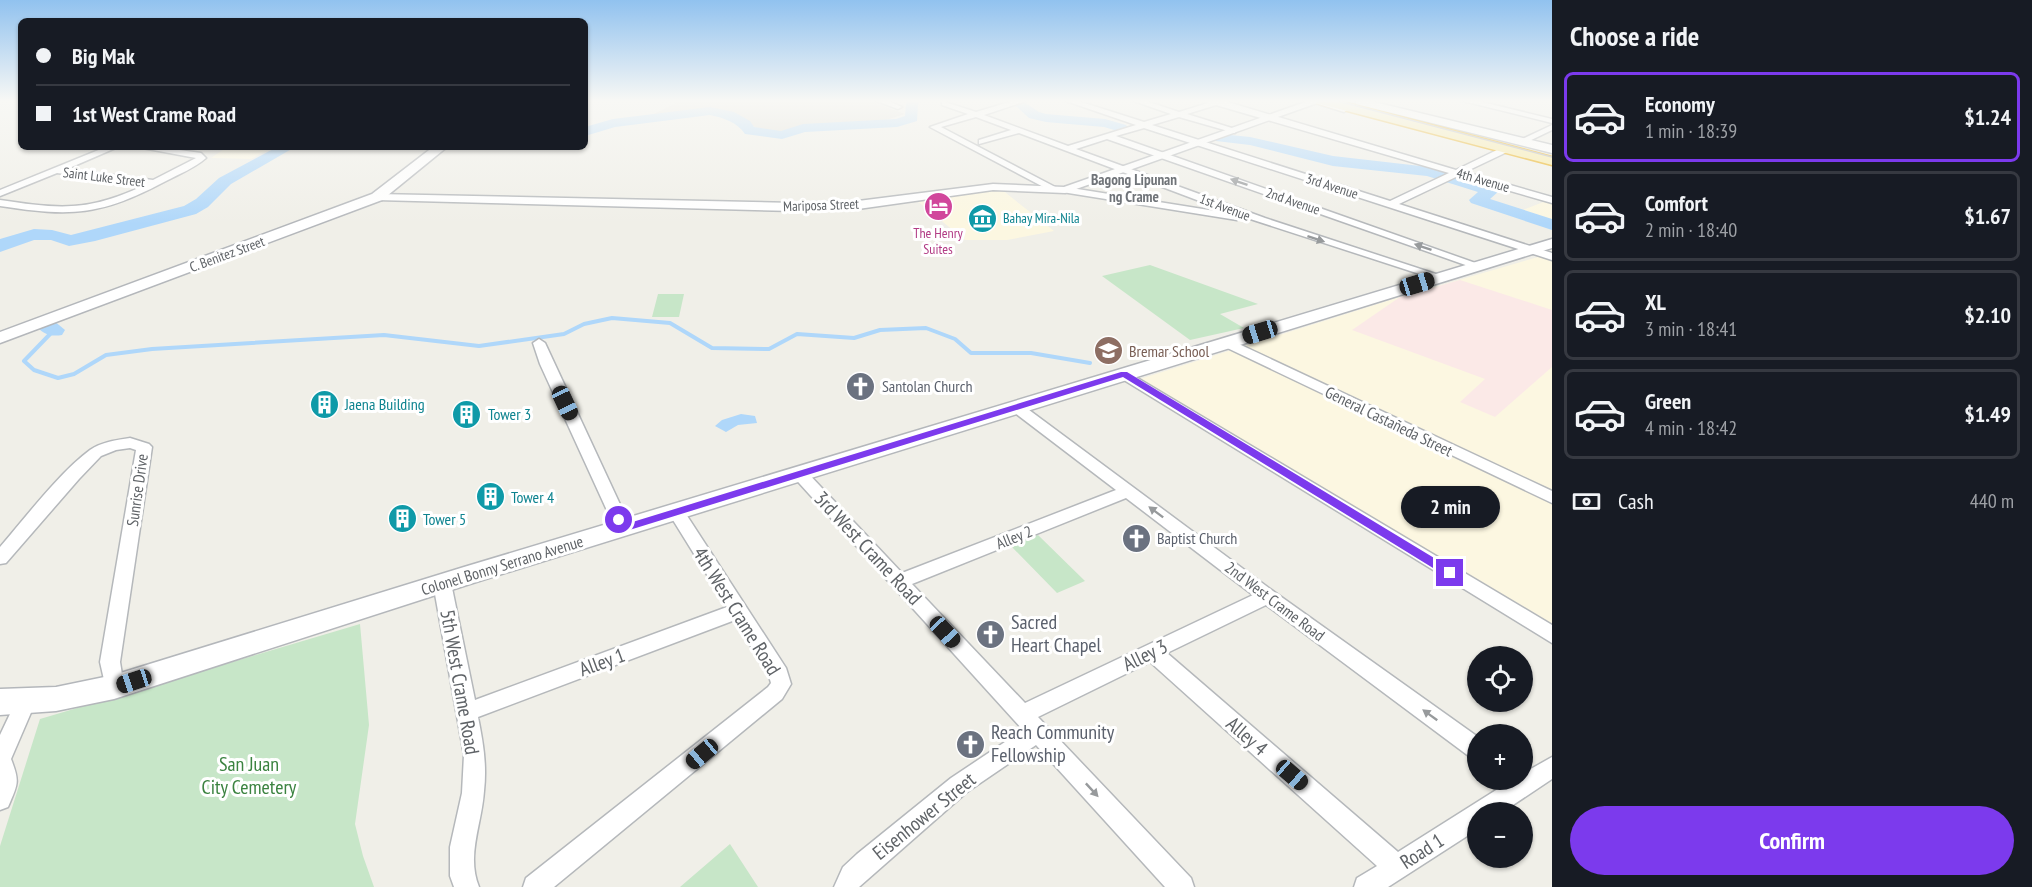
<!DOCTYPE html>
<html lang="en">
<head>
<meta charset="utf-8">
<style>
	body { margin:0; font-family:"PT Sans Narrow",sans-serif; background:#242831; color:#f1f3f6; height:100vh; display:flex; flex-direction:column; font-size:22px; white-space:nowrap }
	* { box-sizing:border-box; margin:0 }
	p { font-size:20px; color:#9ea1a6 }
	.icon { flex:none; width:33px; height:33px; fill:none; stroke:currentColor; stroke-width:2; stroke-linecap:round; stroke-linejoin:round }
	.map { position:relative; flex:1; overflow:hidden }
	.sheet { display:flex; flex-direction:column; background:#171b24; width:480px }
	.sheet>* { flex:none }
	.hud { position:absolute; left:18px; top:18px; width:570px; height:132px; border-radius:9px; box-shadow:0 2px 4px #0004; display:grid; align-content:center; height:132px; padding:0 18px; background:#171b24 }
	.buttons { position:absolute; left:1467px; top:646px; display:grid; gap:12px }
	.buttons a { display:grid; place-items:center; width:66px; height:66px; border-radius:50%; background:#171b24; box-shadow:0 2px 4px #0004; font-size:30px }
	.end { position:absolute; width:27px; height:27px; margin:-14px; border:8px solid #7c3aed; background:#fff; box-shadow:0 0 0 3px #fff }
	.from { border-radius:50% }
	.bubble { position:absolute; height:42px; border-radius:21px; background:#171b24; box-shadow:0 2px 4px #0004; font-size:20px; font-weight:700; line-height:42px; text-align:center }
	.car { position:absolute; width:18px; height:36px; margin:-18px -9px; border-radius:8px; box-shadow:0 0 4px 2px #0007; background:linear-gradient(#222 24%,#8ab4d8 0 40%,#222 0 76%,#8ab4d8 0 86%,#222 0) }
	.hud b { display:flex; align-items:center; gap:21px; height:57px; font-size:22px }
	.hud b+b { border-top:2px solid #363941 }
	.hud i { width:15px; height:15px; background:#f1f3f6 }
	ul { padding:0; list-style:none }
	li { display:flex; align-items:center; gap:18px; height:90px; margin:0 12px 9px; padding:0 6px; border:3px solid #363941; border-radius:9px }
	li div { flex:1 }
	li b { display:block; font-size:22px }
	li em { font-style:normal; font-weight:700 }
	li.on { border-color:#7c3aed }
	li>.icon { width:54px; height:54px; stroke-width:1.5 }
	h2 { padding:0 18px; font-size:27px; line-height:72px }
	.pay { display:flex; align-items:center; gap:15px; height:66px; padding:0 18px; font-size:22px }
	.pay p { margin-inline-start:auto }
	.cta { display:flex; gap:12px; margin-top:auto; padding:12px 18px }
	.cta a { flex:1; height:69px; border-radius:36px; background:#7c3aed; color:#fff; font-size:24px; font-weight:700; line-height:69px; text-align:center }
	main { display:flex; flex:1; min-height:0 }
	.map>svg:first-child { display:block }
	.commercial { fill:#fcf7e1 }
	.education { fill:#e0ded6 }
	.medical { fill:#fbe9e7 }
	.green { fill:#c7e6c8 }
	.water { fill:#afd7fa }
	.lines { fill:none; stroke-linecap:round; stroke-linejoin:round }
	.stream { stroke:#afd7fa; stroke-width:4 }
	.river { fill:#afd7fa; fill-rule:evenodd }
	.minor-casing { stroke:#b5b8bb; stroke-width:3 }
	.tertiary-casing { stroke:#b5b8bb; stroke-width:3 }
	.secondary-casing { stroke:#b4b7bb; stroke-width:3 }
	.trunk-casing { stroke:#eaad0f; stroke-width:3 }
	.minor { fill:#fff; fill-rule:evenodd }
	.tertiary { fill:#fff; fill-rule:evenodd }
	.secondary { fill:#fff; fill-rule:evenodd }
	.trunk { fill:#f8eaa6; fill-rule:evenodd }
	.tram { stroke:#b6b7b7; stroke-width:1.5 }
	.oneway { fill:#979a9c }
	.route { fill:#7c3aed }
	.labels { text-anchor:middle; stroke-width:6; stroke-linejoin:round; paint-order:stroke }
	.far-street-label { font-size:14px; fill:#5f6367; stroke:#fff }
	.far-culture-label { font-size:14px; fill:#0d838f; stroke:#fff; text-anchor:start }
	.far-hotel-label { font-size:14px; fill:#b23c85; stroke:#fff }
	.far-neighbourhood-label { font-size:15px; font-weight:bold; fill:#707479; stroke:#fff }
	.education-label { font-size:16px; fill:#785e54; stroke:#fff; text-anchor:start }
	.worship-label { font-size:16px; fill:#5b616d; stroke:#fff; text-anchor:start }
	.culture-label { font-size:16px; fill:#0d838f; stroke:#fff; text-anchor:start }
	.street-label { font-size:16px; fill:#5f6367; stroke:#fff }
	.near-street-label { font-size:20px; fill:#5f6367; stroke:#fff }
	.near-worship-label { font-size:20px; fill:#5b616d; stroke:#fff; text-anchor:start }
	.near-park-label { font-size:20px; fill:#3b8340; stroke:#fff }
</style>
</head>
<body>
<main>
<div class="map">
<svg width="1552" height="887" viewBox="0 0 1552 887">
	<rect width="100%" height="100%" fill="#f0efe8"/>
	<path class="commercial" d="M 227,147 L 273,147 L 251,159 L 211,158 Z
		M 1001,189 L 1054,231 L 1007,240 L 965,240 L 916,200 Z
		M 1546,201 L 1552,203 L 1552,222 L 1520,211 Z
		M 1552,253 L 1552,629 L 1140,379 L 1400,297 Z"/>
	<path class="education" d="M 682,100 L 868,100 L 905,114 L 886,120 L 809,127 L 776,133 L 758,129 L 731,113 L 687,112 L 664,117 L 654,114 Z"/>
	<path class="medical" d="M 1460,280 L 1552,310 L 1552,367 L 1495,417 L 1460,402 L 1485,379 L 1352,330 L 1400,297 Z"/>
	<path class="green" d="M 1150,265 L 1258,304 L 1220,314 L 1244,328 L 1190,340 L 1102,276 Z
		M 658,294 L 684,294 L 679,317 L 652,317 Z
		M 1038,535 L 1085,581 L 1057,593 L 1011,546 Z
		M 360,624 L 369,725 L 355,824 L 363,856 L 374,887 L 0,887 L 0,846 L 40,719 Z
		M 730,844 L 758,887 L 680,887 Z"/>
	<path class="water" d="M 741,414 L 755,416 L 757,423 L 738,425 L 726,432 L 715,426 L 722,420 Z"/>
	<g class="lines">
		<path class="stream" d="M 54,330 L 24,361 L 34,370 L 58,378 L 74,374 L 106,355 L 152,349 L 384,335 L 479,346 L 564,334 L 584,324 L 612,318 L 670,323 L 712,348 L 769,349 L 797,334 L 854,338 L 880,330 L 926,328 L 955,339 L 971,353 L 1031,353 L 1090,363"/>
		<path class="river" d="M 908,100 L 921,100 L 918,104 L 917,121 L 897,127 L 805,132 L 782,139 L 745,134 C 737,122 724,118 710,115 L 615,127 L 585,136 L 585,127 L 613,119 L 710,107 L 734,112 L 750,121 L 754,127 L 781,131 L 803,124 L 896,119 L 905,116 L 906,104 Z
			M 998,100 L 1021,100 L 1039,112 L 1046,114 L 1105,119 L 1126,125 L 1128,128 L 1121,132 L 1104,127 L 1046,122 L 1029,118 L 1017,107 Z
			M 1221,134 L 1250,137 L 1333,156 L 1429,167 L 1497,188 L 1499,191 L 1490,199 L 1552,219 L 1552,230 L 1471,203 L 1469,200 L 1478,192 L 1427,176 L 1333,166 L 1250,145 L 1216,141 L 1214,138 Z
			M 277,147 L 295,147 L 231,184 L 208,207 L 196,214 L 95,241 L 69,246 L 51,240 L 34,240 L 0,252 L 0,239 L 34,229 L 52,230 L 71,235 L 184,206 L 196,199 L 219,178 Z
			M 46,318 L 53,320 L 65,330 L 62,335 C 50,337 42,334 35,324 L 39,320 Z"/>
		<defs>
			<path id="minor" d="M 874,100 L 886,100 L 902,107 L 898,109 Z
				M 1016,100 L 1029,100 L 984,115 L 1068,146 L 1136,125 L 1063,100 L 1075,100 L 1144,122 L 1171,114 L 1131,100 L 1143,100 L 1179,112 L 1208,103 L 1202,100 L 1221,100 L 1456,170 L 1501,148 L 1507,148 L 1507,152 L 1465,172 L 1552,197 L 1552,203 L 1458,176 L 1399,204 L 1552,253 L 1552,260 L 1144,128 L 1116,136 L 1484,266 L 1482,268 L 1474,268 L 1107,139 L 1076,149 L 1265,218 L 1445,277 L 1439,280 L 1435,279 L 1241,216 L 1237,220 L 1062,192 L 1060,190 L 1065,187 L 1234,214 L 1019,133 L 979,144 L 979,140 L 1011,130 L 976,117 L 941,127 L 1059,189 L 1051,191 L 930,127 L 968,114 L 942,105 L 942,101 L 976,112 ZM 1216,105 L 1449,173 L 1390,201 L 1152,125 L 1179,117 L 1235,133 L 1235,129 L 1187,114 Z
				M 1459,100 L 1474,100 L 1552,119 L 1552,123 Z
				M 1552,125 L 1552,130 L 1525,143 L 1518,141 Z
				M 106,147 L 118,147 L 67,169 L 153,180 L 196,158 L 137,147 L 158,147 L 201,153 L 206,158 C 195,168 179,174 166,181 C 100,216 72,217 0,206 L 0,200 C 60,209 88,212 145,185 L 57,173 L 0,196 L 0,190 Z
				M 1226,338 L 1552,491 L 1552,503 L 1221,345 L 1220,342 Z
				M 539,339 L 545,343 L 631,528 L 629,532 L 617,532 L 615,528 L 540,364 L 533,343 Z
				M 1124,370 L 1552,625 L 1552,643 L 1119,377 L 1117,374 Z
				M 1016,403 L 1021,404 L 1273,591 L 1478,737 L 1478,760 L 1470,757 L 1266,605 L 1167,653 L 1398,852 L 1512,780 L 1522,780 L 1522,774 L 1552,757 L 1552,779 L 1501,813 L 1478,813 L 1478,829 L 1388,887 L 1354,887 L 1357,878 L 1377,866 L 1150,662 L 1038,717 L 1191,878 L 1194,887 L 1165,887 L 1036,745 L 967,792 L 859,887 L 834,887 L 843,867 L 857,854 L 951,778 L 1023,730 L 790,473 L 798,468 L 804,469 L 902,573 L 1116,490 L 1011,410 L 1009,407 ZM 1126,498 L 1253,595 L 1025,703 L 912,584 Z
				M 130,438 L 149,444 L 152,447 L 120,662 L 124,687 L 121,693 L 114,696 L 107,693 L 100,662 L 136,450 L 130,448 L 116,450 L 101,456 L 79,479 L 6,563 L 0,564 L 0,547 C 25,518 60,472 90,450 C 101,442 117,440 130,438 Z
				M 676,506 L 682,508 L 786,668 L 791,684 L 782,699 L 554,887 L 523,887 L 526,878 L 768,687 L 771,683 L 769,676 L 735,620 L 478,717 C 483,742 487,765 484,791 C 482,824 466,855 479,887 L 454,887 L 450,876 L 450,847 L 462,793 L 464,755 L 433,583 L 436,578 L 442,576 L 448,578 L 451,583 L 475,700 L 727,607 L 668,512 L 670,508 Z
				M 26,692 L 33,695 L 36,701 L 11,759 C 20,782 18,784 8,807 L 0,810 L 0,735 L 19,695 Z"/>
			<path id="tertiary" d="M 1311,100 L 1320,102 L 1065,193 L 993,190 L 858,209 L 795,211 L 377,200 L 371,197 L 377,194 L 795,203 L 858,201 L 993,184 L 1064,187 Z"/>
			<path id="secondary" d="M 1305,100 L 1323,100 L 1349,109 L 1344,112 Z
				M 1356,100 L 1366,100 L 1552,145 L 1552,153 L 1356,104 Z
				M 433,147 L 447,147 L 382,200 L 0,343 L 0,332 L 372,194 Z
				M 1552,239 L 1552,248 L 473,583 L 114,699 L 56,711 L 0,715 L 0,689 L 56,687 L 114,675 L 464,567 Z"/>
			<path id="trunk" d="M 1315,100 L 1336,100 L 1552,157 L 1552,165 L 1317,103 Z"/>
		</defs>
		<use href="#minor" class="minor-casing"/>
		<use href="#tertiary" class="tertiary-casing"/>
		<use href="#secondary" class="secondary-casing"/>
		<use href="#trunk" class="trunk-casing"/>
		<use href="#minor" class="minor"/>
		<use href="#tertiary" class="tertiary"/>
		<use href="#secondary" class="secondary"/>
		<use href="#trunk" class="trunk"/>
		<path class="tram" d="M 1334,100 L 1552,157"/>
	</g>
	<defs><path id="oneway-solid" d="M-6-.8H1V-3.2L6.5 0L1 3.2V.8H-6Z" transform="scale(1.5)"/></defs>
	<g class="oneway">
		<use href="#oneway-solid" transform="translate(1239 182) rotate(-161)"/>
		<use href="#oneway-solid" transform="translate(1316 239) rotate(18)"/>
		<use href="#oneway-solid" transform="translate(1423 247) rotate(-161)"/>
		<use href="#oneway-solid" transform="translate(1156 512) rotate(-143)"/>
		<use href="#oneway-solid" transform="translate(1430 715) rotate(-144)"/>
		<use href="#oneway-solid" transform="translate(1092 790) rotate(47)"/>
	</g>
	<linearGradient id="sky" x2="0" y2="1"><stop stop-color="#91c2ef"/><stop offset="0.45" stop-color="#f8f8f5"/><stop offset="1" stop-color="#f8f8f5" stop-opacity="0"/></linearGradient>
	<rect width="1552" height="224" fill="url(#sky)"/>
	<path class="route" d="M 1121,372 L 1127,372 L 1454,570 L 1454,576 L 1446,576 L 1123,377 L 623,532 L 619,531 L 614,520 L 619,517 L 623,518 L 626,524 Z"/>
	<defs>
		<symbol id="hotel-disc" viewBox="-11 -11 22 22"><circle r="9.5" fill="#d1479c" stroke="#fff"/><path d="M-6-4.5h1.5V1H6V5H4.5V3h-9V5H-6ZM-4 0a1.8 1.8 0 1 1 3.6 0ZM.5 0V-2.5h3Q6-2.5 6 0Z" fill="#fff"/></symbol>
		<symbol id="museum-disc" viewBox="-11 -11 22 22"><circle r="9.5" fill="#0f9aa8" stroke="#fff"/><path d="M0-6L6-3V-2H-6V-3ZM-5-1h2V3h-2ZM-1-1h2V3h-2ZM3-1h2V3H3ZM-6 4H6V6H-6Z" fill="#fff"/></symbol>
		<symbol id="school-disc" viewBox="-11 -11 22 22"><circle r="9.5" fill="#8d6e63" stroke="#fff"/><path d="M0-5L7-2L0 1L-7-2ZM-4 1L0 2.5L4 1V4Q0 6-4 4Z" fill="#fff"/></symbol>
		<symbol id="church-disc" viewBox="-11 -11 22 22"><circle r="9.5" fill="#6b7280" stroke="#fff"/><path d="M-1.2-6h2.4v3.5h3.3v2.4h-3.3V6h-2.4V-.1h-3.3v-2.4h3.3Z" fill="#fff"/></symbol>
		<symbol id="building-disc" viewBox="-11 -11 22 22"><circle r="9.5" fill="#0f9aa8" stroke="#fff"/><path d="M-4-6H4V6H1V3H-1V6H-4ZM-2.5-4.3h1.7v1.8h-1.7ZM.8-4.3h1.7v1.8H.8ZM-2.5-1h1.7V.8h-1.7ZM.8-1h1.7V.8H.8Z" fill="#fff"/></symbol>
	</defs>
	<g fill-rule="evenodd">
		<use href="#hotel-disc" x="922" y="190" width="33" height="33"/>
		<use href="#museum-disc" x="966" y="202" width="33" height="33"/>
		<use href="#school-disc" x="1092" y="334" width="33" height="33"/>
		<use href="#church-disc" x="844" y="370" width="33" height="33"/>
		<use href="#building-disc" x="308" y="388" width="33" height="33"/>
		<use href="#building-disc" x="450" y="398" width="33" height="33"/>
		<use href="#building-disc" x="474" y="480" width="33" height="33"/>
		<use href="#building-disc" x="386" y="502" width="33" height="33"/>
		<use href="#church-disc" x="1120" y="522" width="33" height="33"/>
		<use href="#church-disc" x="974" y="618" width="33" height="33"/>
		<use href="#church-disc" x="954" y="728" width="33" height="33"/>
	</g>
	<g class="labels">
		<g class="far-street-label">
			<text transform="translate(104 177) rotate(7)" y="5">Saint Luke Street</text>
			<text transform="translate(1483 180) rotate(16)" y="5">4th Avenue</text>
			<text transform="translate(1332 186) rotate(18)" y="5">3rd Avenue</text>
			<text transform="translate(1293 201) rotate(19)" y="5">2nd Avenue</text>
			<text transform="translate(821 205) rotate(-2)" y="5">Mariposa Street</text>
			<text transform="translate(1225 207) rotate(21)" y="5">1st Avenue</text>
			<text transform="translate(227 254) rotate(-20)" y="5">C. Benitez Street</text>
		</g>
		<g class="far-culture-label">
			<text x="1003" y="223">Bahay Mira-Nila</text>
		</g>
		<g class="far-hotel-label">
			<text x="938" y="238">The Henry<tspan x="938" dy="16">Suites</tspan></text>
		</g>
		<g class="far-neighbourhood-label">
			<text x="1134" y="185">Bagong Lipunan<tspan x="1134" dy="17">ng Crame</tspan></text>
		</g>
		<g class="education-label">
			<text x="1129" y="357">Bremar School</text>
		</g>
		<g class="worship-label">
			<text x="882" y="392">Santolan Church</text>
			<text x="1157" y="544">Baptist Church</text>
		</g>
		<g class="culture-label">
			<text x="345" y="410">Jaena Building</text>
			<text x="488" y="420">Tower 3</text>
			<text x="511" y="503">Tower 4</text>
			<text x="423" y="525">Tower 5</text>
		</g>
		<g class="street-label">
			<text transform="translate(1389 421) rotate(26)" y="6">General Castañeda Street</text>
			<text transform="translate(137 490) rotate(-82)" y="6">Sunrise Drive</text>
			<text transform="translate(1014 537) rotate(-22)" y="6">Alley 2</text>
			<text transform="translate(502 565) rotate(-17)" y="6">Colonel Bonny Serrano Avenue</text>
			<text transform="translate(1275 601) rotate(37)" y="6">2nd West Crame Road</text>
		</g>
		<g class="near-street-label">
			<text transform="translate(868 548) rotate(47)" y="7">3rd West Crame Road</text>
			<text transform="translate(737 611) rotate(58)" y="7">4th West Crame Road</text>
			<text transform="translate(1145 655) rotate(-26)" y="7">Alley 3</text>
			<text transform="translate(602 662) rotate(-20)" y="7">Alley 1</text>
			<text transform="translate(460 682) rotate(80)" y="7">5th West Crame Road</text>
			<text transform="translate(1247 736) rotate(41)" y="7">Alley 4</text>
			<text transform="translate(924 816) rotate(-39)" y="7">Eisenhower Street</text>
			<text transform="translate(1422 851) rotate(-33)" y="7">Road 1</text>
		</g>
		<g class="near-worship-label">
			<text x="1011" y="629">Sacred<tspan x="1011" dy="23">Heart Chapel</tspan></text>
			<text x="991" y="739">Reach Community<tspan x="991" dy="23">Fellowship</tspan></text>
		</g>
		<g class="near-park-label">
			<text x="249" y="771">San Juan<tspan x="249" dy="23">City Cemetery</tspan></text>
		</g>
	</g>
</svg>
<div class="buttons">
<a><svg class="icon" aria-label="locate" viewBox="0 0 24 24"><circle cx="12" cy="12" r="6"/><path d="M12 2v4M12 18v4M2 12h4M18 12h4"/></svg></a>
<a>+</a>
<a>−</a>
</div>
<i class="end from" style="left:619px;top:520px"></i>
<i class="end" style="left:1450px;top:573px"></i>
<div class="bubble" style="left:1401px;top:486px;width:99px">2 min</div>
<i class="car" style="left:1417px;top:284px;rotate:73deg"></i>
<i class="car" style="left:1260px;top:332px;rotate:253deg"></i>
<i class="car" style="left:565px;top:403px;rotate:155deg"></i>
<i class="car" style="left:945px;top:632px;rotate:137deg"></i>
<i class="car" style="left:134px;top:681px;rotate:252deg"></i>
<i class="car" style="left:702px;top:754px;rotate:230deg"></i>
<i class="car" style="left:1292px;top:775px;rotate:131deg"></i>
<div class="hud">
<b><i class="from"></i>Big Mak</b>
<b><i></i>1st West Crame Road</b>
</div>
</div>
<section class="sheet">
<h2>Choose a ride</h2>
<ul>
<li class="on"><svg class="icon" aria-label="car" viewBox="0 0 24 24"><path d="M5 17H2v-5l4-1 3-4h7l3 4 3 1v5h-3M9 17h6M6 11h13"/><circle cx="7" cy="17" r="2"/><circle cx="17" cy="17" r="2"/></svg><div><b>Economy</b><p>1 min · 18:39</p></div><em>$1.24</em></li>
<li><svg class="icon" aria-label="car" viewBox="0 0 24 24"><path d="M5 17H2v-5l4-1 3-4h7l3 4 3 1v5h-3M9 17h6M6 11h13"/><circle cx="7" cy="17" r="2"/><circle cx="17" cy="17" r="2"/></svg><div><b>Comfort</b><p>2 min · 18:40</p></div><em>$1.67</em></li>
<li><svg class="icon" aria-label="car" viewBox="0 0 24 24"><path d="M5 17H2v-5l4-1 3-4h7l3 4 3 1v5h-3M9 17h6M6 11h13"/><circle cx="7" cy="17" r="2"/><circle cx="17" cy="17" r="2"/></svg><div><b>XL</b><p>3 min · 18:41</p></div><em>$2.10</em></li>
<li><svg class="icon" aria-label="car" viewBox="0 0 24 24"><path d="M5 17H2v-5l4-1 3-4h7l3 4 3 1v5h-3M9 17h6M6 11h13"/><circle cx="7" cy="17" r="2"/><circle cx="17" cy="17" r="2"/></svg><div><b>Green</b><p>4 min · 18:42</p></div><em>$1.49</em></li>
</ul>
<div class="pay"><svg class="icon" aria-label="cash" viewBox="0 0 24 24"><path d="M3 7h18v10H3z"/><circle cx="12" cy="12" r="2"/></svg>Cash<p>440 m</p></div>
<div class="cta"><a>Confirm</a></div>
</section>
</main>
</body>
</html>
